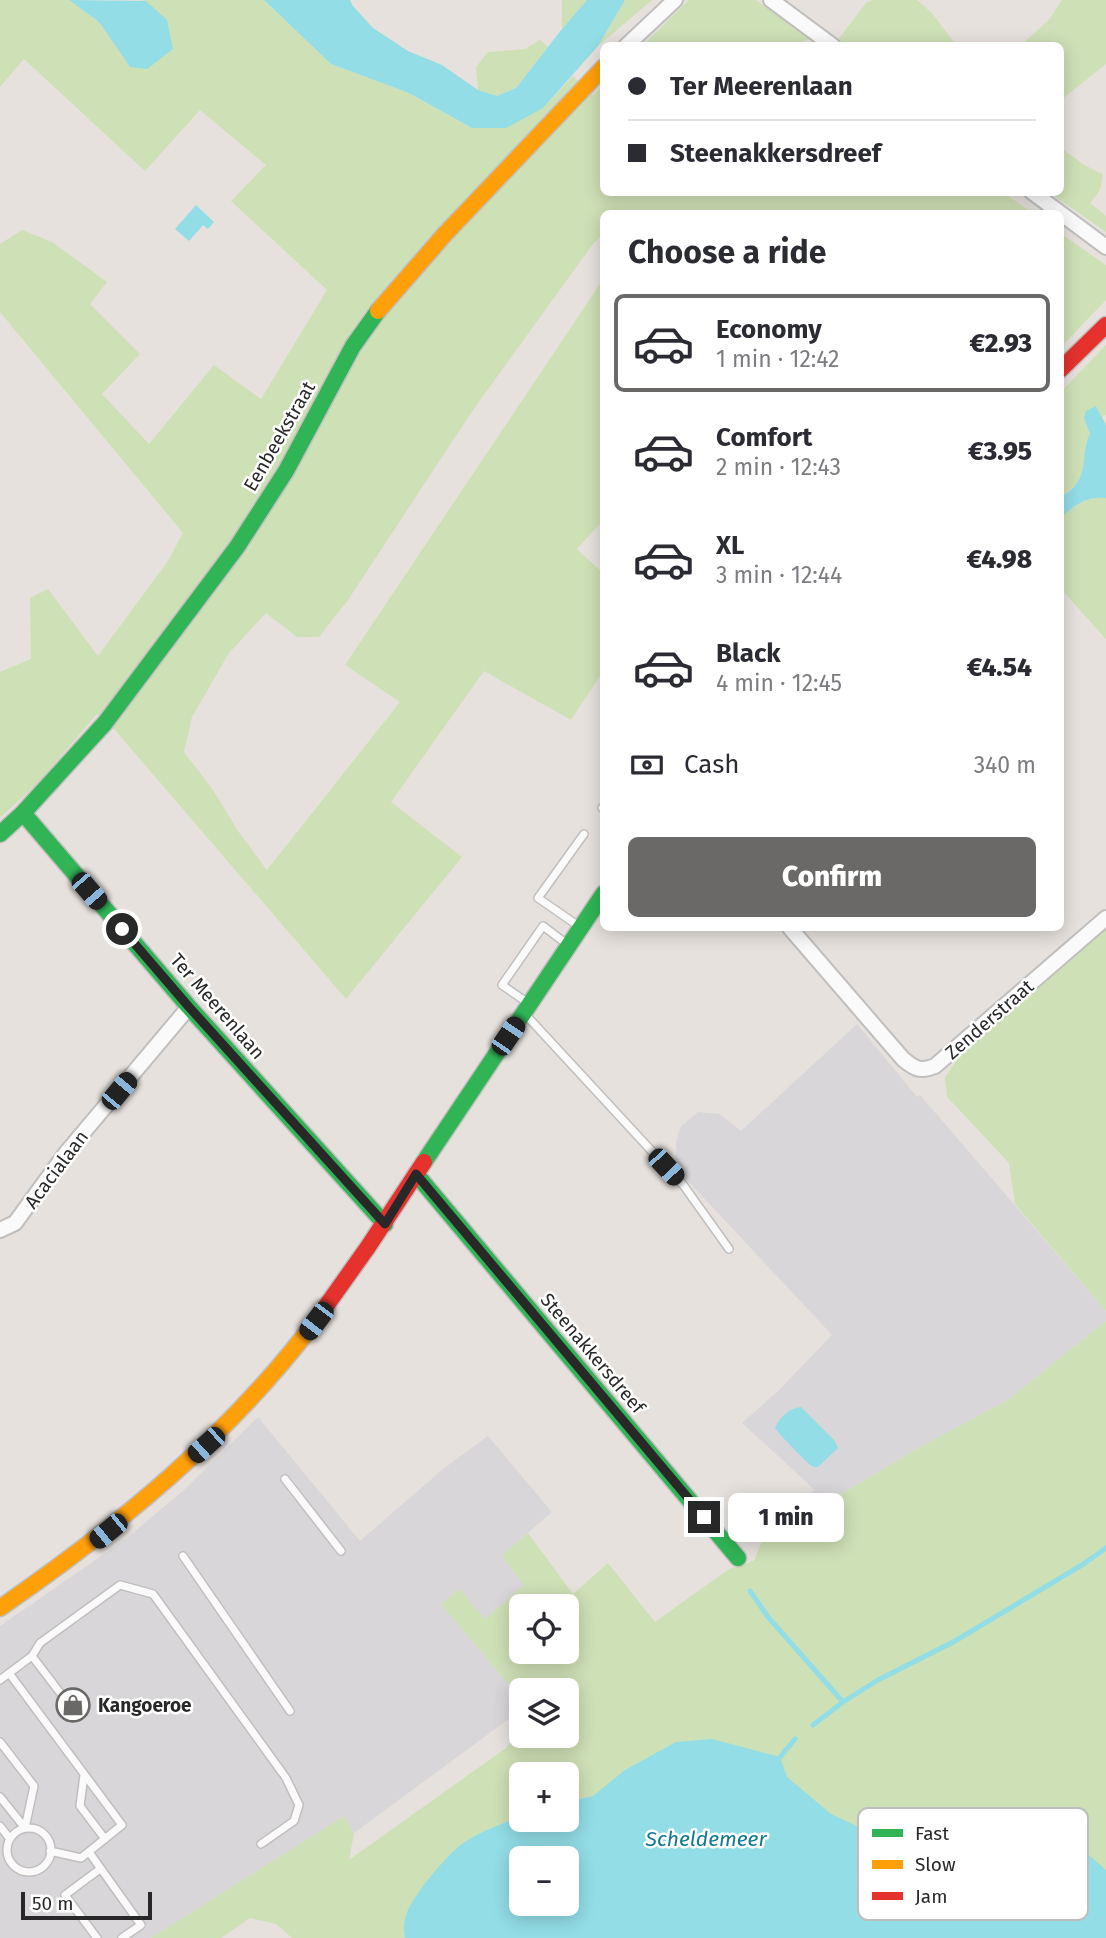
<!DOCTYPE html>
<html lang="en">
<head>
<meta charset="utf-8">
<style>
	body { margin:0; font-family:"Fira Sans",sans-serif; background:#f2f2f3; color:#2b2b33; height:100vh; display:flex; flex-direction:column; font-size:26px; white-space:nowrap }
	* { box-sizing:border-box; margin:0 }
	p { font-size:23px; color:#7c7c81 }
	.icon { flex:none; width:38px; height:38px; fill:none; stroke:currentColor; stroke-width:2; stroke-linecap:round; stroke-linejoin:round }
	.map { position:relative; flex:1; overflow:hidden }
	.panel { position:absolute; left:600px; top:210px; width:464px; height:721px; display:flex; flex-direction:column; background:#fff; border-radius:10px; box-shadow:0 4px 18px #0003 }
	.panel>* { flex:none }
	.top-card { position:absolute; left:600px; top:42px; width:464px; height:154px; border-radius:10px; box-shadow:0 4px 18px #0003; display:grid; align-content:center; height:154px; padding:0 28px; background:#fff }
	.tools { position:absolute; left:509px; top:1594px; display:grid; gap:14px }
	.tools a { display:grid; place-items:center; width:70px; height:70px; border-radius:10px; background:#fff; box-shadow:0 4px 18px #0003; font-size:35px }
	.scale { position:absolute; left:21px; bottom:18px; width:131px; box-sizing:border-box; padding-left:7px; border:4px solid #282828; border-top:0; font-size:19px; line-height:24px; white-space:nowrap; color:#282828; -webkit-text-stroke:5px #fff; paint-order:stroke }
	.end { position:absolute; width:32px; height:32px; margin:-16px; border:9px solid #282828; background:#fff; box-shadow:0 0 0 4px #fff }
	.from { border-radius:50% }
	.bubble { position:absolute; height:49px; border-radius:10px; background:#fff; box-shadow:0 4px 18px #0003; font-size:23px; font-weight:800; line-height:49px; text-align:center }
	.car { position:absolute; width:21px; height:42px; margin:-21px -10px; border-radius:9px; box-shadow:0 0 5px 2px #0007; background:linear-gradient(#222 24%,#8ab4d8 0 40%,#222 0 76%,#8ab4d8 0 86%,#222 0) }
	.top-card b { display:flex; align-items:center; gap:24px; height:66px; font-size:26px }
	.top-card b+b { border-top:2px solid #e1e1e2 }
	.top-card i { width:18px; height:18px; background:#2b2b33 }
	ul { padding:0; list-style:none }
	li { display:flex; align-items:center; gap:21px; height:98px; margin:0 14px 10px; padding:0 14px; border:4px solid transparent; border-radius:10px }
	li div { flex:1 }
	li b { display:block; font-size:26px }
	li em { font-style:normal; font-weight:800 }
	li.active { border-color:#6a6967 }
	li>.icon { width:63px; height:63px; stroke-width:1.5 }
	h2 { padding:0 28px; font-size:32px; line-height:84px }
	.pay { display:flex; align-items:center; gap:18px; height:77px; padding:0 28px; font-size:26px }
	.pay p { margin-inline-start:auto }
	.cta { display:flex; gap:14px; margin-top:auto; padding:14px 28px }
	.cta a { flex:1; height:80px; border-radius:10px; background:#6a6967; color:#fff; font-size:28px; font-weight:800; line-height:80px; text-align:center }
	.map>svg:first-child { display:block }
	.industrial { fill:#d9d6d9 }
	.green { fill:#cee0b6; fill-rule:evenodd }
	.water { fill:#92dde6; fill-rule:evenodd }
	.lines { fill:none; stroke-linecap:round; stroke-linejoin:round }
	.stream { stroke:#92dde6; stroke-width:5 }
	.lane-casing { stroke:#c0bfbe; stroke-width:10 }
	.street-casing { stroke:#c0bfbe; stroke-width:18 }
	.fast-casing { stroke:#c0bfbe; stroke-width:19 }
	.slow-casing { stroke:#c0bfbe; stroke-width:19 }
	.jam-casing { stroke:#c0bfbe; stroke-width:19 }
	.lane { stroke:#fbfafa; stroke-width:7 }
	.street { stroke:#fbfafa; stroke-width:14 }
	.fast { stroke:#30b455; stroke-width:16 }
	.slow { stroke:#ff9f0a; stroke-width:16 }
	.jam { stroke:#e5322d; stroke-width:16 }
	.route { stroke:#282828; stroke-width:9 }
	.labels { text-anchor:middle; stroke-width:5; stroke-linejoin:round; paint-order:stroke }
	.street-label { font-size:19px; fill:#282828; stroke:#fff }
	.poi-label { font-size:19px; font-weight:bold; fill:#282828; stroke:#fff; text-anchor:start }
	.water-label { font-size:21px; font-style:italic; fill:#117892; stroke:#fff }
	.key { fill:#fff; stroke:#bebebe; stroke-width:2 }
	.key-label { font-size:19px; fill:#282828 }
</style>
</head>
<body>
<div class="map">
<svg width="1106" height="1938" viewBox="0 0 1106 1938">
	<rect width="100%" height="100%" fill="#e6e1dd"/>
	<path class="industrial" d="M 857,1024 L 917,1097 L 920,1095 L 1106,1311 L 1106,1321 L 1008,1400 L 922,1446 L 762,1541 L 754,1528 L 815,1490 L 742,1423 L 779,1390 L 832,1335 L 685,1178 L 676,1159 L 676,1142 L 681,1126 L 698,1112 L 720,1114 L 741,1131 Z
		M 258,1417 L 360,1541 L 443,1469 L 488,1436 L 552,1512 L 501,1556 L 524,1585 L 484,1620 L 460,1589 L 441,1604 L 521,1699 L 521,1710 L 354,1833 L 344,1817 L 151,1938 L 0,1938 L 0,1626 L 127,1538 L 185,1489 Z"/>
	<path class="green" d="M 0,0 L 69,0 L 99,22 L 130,67 L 146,1 L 139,0 L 264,0 L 331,64 L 409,93 L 472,128 L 543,108 L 573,76 L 593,95 L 604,84 L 604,192 L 1002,192 L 1033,213 L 648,214 L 644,210 L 624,211 L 621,213 L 604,214 L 604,233 L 593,244 L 473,410 L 348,600 L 319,637 L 297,637 L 266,613 L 229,653 L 192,717 L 184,752 L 213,790 L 238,831 L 267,870 L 400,702 L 345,665 L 604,278 L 604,519 L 577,549 L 604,574 L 604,670 L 571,720 L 484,671 L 391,802 L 462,857 L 346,999 L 115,730 L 97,714 L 37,784 L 0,818 L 0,672 L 31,659 L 30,598 L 48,589 L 98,656 L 168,561 L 183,533 L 0,312 L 0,244 L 22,230 L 52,242 L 107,282 L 90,304 L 140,354 L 102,394 L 149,444 L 214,365 L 261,399 L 327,290 L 231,201 L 266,165 L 200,110 L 145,171 L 24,59 L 0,87 Z
		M 562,0 L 587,0 L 562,29 Z
		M 625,0 L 652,0 L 598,46 Z
		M 689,0 L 756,0 L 810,39 L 791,46 L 643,45 Z
		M 873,0 L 917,0 L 932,13 L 956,45 L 844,46 L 837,41 L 866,3 Z
		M 1062,0 L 1106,0 L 1106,64 L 1061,100 L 1060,46 L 1021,45 L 1049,20 Z
		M 540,40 L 548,47 L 516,88 L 497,96 L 478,90 L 476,67 L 488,52 L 525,49 Z
		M 1061,148 L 1086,166 L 1103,174 L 1100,190 L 1090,203 L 1106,216 L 1106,232 L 1050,193 L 1060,192 Z
		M 1060,233 L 1106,265 L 1106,300 L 1061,347 Z
		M 1106,345 L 1106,415 L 1102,417 L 1096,406 L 1084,418 L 1090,434 C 1081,450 1088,472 1074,487 C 1071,491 1065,494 1061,497 L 1060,393 Z
		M 1100,497 L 1106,498 L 1106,639 L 1061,589 L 1061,518 C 1073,506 1083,500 1100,497 Z
		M 1106,930 L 1106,1311 L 1015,1204 L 1009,1163 L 947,1097 L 945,1077 L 960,1056 Z
		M 1106,1321 L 1106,1938 L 292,1938 L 276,1924 L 250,1918 L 221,1938 L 151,1938 L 344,1816 L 354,1833 L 349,1860 L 506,1748 L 521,1731 L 522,1736 L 567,1736 L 567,1690 L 522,1690 L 521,1699 L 441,1604 L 460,1589 L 485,1619 L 524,1585 L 501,1556 L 528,1533 L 573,1594 L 608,1563 L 655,1622 L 729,1569 L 754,1561 L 762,1541 L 922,1446 L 1008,1400 ZM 522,1606 L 567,1606 L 567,1652 L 522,1652 ZM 522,1774 L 567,1774 L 567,1820 L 522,1820 ZM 522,1858 L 567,1858 L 567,1904 L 522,1904 Z"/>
	<path class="water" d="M 69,0 L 146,1 L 167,20 L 173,49 L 147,69 L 130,67 L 99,22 Z
		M 264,0 L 350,0 L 353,6 L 373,28 L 408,51 L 442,65 L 478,90 L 497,96 L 516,88 L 562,29 L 587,0 L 625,0 L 598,46 L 543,108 L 506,128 L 472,128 L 409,93 L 331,64 Z
		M 196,205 L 214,222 L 208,229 L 203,225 L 189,241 L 175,229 Z
		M 1096,406 L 1106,425 L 1106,498 C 1087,496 1074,505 1061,518 L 1061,497 C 1065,494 1071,491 1074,487 C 1088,472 1081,450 1090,434 L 1084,418 L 1086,411 Z
		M 801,1407 L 835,1441 L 838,1448 L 818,1467 C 816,1467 814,1467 812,1466 C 809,1465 777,1432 775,1428 C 780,1417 788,1409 801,1407 Z
		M 712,1739 L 780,1757 L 787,1777 L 831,1814 L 891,1842 L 940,1843 L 1048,1830 L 1067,1836 L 1106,1870 L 1106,1938 L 405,1938 C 403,1928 404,1916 410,1906 C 419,1889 447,1855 462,1844 C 480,1831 502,1824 521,1816 L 522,1820 L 567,1820 L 567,1802 L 593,1796 L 625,1770 L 676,1742 ZM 567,1858 L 567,1904 L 522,1904 L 522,1858 Z"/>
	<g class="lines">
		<path class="stream" d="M 750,1591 L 768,1617 L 843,1702
			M 813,1725 L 843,1702 L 878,1680 L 955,1641 L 1082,1565 L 1106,1548
			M 780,1757 L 795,1739"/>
		<defs>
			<path id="lane" d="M 602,808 L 604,806
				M 580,927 L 538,898 L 584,834
				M 528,1003 L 502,985 L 543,926 L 568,945
				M 526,1015 L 684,1186 L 729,1249
				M 285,1479 L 341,1551
				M 183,1556 L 290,1711
				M 32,1656 L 40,1643 L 120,1585 L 153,1594 L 286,1778 L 299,1805 L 294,1821 L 261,1844
				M 9,1673 L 122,1825 L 81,1858 L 50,1851
				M 0,1680 L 32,1656 L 61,1694
				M 0,1742 L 34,1786 L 25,1828
				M 84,1775 L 80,1806 L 105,1839
				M 0,1797 L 25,1828
				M 0,1826 L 10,1839
				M7 1850a22 22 0 1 1 44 0a22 22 0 1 1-44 0Z
				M 89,1852 L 141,1925 L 122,1938
				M 97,1938 L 65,1895 L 100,1869"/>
			<path id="street" d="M 771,0 L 833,46
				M 626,46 L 675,0
				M 1032,192 L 1106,247
				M 790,928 L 903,1059 C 915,1069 920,1072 935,1066 L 1106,918
				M 0,1230 L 15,1223 L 66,1153 L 189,1007"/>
			<path id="fast" d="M 23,813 L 189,1007 L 385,1224
				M 0,834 L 23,813 L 105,723 L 237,547 L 286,471 L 353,346 L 378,311
				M 424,1162 L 604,893
				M 416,1174 L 738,1558"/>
			<path id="slow" d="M 378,311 L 445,234 L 604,67
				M 0,1608 C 117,1527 228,1437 314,1323"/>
			<path id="jam" d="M 1060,370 L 1106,325
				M 314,1323 L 368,1247 L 424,1162"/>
		</defs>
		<use href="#lane" class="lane-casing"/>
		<use href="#street" class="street-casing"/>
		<use href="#fast" class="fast-casing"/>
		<use href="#slow" class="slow-casing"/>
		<use href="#jam" class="jam-casing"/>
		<use href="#lane" class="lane"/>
		<use href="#street" class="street"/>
		<use href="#fast" class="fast"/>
		<use href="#slow" class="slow"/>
		<use href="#jam" class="jam"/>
	</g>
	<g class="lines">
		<path class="route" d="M 122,929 L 189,1007 L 385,1224 L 416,1174 L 704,1517"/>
	</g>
	<defs>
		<symbol id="shop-ring" viewBox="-11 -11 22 22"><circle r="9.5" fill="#fff" stroke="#6a6967" stroke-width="1.5"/><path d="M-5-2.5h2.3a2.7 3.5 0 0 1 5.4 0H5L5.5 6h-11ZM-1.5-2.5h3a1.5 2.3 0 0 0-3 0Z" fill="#6a6967"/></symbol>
	</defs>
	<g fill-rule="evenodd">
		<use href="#shop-ring" x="54" y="1686" width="38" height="38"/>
	</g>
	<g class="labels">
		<g class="street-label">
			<text transform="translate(279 436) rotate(-60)" y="7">Eenbeekstraat</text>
			<text transform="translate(218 1006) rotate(49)" y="7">Ter Meerenlaan</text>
			<text transform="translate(989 1019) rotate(-41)" y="7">Zenderstraat</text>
			<text transform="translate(56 1169) rotate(-53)" y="7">Acacialaan</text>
			<text transform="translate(593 1353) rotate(50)" y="7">Steenakkersdreef</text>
		</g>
		<g class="poi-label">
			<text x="98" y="1712">Kangoeroe</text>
		</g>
		<g class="water-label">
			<text x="706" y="1846">Scheldemeer</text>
		</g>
	</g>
	<rect x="858" y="1808" width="230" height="112" rx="10" class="key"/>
	<rect x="872" y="1829" width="31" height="8" fill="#30b455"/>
	<rect x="872" y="1860" width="31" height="9" fill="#ff9f0a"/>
	<rect x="872" y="1892" width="31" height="8" fill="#e5322d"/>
	<g class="key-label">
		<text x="915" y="1840">Fast</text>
		<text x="915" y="1871">Slow</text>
		<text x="915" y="1903">Jam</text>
	</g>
</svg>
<div class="tools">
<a><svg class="icon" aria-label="locate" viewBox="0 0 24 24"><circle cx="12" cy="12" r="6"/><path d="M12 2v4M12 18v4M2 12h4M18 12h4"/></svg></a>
<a><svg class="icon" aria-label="layers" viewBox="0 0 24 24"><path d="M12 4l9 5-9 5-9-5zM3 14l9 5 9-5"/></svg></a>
<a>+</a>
<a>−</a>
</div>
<div class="scale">50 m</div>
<i class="end from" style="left:122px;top:929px"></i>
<i class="end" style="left:704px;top:1517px"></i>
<div class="bubble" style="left:728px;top:1493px;width:116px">1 min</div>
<i class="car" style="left:89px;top:891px;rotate:139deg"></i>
<i class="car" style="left:508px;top:1036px;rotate:34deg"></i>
<i class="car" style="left:119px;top:1091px;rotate:40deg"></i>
<i class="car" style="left:666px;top:1167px;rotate:137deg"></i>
<i class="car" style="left:316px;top:1321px;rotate:217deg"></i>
<i class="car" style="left:206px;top:1445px;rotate:228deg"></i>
<i class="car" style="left:108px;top:1531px;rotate:231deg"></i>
<div class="top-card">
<b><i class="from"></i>Ter Meerenlaan</b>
<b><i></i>Steenakkersdreef</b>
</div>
<section class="panel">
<h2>Choose a ride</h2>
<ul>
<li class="active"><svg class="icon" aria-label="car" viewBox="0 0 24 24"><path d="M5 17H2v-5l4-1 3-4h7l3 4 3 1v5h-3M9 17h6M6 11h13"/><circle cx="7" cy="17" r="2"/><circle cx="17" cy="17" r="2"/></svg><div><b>Economy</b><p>1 min · 12:42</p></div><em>€2.93</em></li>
<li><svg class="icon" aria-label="car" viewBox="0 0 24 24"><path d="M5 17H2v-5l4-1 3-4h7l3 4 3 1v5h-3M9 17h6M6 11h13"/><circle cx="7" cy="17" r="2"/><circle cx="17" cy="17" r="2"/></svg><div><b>Comfort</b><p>2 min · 12:43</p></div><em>€3.95</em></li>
<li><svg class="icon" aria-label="car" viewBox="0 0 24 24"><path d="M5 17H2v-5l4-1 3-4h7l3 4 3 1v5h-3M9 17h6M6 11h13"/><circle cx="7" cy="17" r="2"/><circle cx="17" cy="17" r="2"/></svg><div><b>XL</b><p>3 min · 12:44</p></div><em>€4.98</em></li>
<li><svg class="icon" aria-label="car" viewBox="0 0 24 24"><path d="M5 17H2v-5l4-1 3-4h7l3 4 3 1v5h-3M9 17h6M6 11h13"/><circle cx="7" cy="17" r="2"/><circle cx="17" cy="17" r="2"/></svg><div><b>Black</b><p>4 min · 12:45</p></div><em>€4.54</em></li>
</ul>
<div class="pay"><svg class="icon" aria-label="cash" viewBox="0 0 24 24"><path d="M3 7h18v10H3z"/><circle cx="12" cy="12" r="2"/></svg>Cash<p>340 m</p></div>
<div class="cta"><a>Confirm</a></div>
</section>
</div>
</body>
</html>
